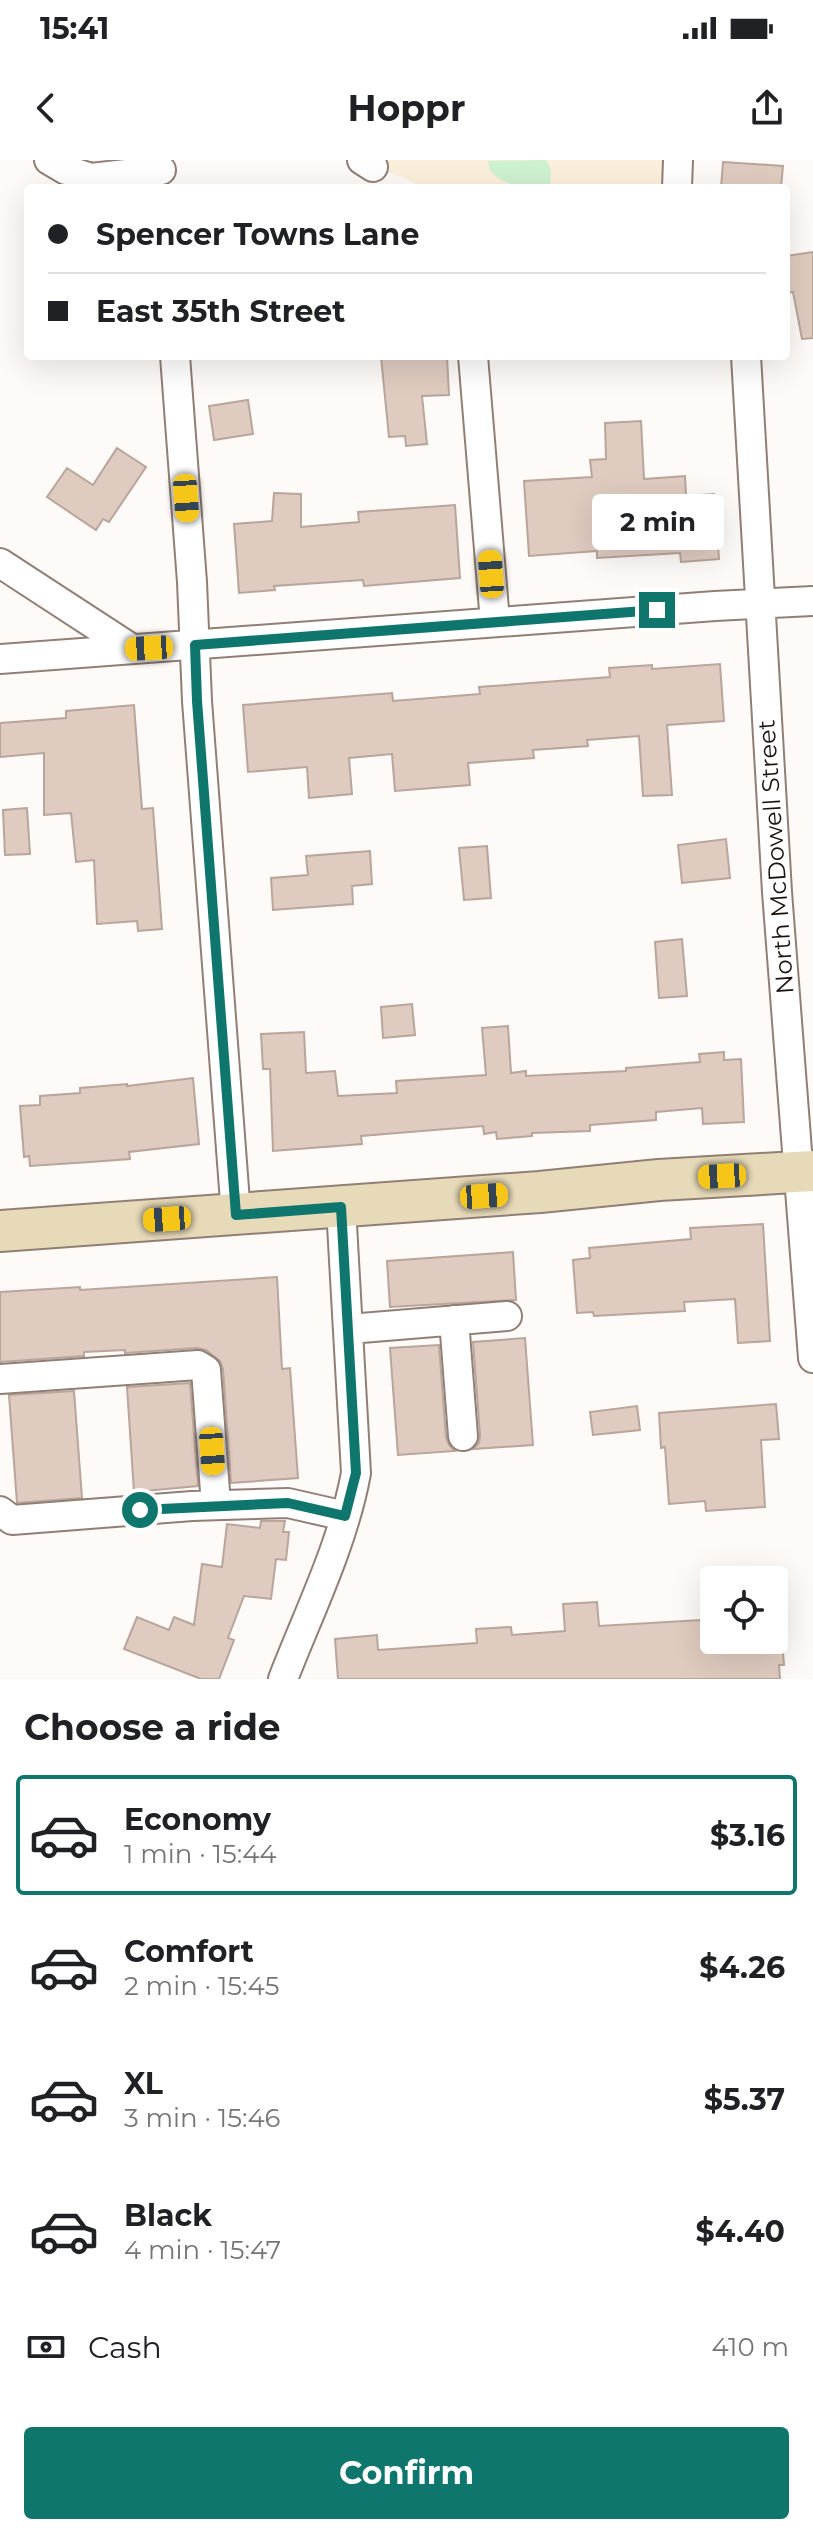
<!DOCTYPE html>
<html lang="en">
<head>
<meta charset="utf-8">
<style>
	body { margin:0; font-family:Montserrat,sans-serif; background:#f6f6f6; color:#202124; height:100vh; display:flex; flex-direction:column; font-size:30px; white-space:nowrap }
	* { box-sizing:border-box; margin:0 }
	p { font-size:26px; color:#757577 }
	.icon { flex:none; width:44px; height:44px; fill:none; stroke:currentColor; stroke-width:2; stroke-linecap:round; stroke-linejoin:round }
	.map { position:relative; height:1519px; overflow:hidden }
	.details { display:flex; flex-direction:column; background:#fff; flex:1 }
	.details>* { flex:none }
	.hud { position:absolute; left:24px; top:24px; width:766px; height:176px; border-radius:8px; box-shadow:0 8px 32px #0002; display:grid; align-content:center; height:176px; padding:0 24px; background:#fff }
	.tools { position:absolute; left:700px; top:1406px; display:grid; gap:16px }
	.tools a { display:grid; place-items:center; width:88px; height:88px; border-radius:8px; background:#fff; box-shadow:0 8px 32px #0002; font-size:40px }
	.end { position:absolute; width:36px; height:36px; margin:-18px; border:10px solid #0f766e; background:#fff; box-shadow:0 0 0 4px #fff }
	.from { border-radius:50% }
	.bubble { position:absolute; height:56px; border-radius:8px; background:#fff; box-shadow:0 8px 32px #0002; font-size:26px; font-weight:700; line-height:56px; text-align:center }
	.car { position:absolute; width:24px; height:48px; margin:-24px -12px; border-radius:10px; box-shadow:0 0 6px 2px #0007; background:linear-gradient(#f5c518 24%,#345 0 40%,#f5c518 0 76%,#345 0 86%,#f5c518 0) }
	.hud b { display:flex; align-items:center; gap:28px; height:76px; font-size:30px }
	.hud b+b { border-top:2px solid #e0e0e0 }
	.hud i { width:20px; height:20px; background:#202124 }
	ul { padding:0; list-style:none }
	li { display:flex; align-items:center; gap:24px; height:120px; margin:0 16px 12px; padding:0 8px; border:4px solid transparent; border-radius:8px }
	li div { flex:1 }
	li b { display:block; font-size:30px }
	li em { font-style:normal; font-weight:700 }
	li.current { border-color:#0f766e }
	li>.icon { width:72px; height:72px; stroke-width:1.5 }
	h2 { padding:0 24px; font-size:36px; line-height:96px }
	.pay { display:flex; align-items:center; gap:20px; height:88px; padding:0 24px; font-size:30px }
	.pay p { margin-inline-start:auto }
	.primary-button { display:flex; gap:16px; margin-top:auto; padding:16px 24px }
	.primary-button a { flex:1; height:92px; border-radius:8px; background:#0f766e; color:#fff; font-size:32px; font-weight:700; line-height:92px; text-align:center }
	.status { display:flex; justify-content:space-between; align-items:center; height:56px; padding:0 40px; background:#fff; direction:ltr }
	.status svg { height:22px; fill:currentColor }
	header { display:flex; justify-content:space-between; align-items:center; height:104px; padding:0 24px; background:#fff; font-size:36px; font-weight:700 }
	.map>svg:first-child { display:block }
	.education { fill:#fcefdb }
	.green { fill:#cef1d0 }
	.building { fill:#dfcbc0; stroke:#b8a59b; stroke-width:2 }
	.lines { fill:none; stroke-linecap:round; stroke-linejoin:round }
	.street-casing { stroke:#917f75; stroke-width:32 }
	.secondary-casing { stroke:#917f75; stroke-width:44 }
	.street { stroke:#fff; stroke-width:28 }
	.secondary { stroke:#e7dab9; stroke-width:40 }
	.route { stroke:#0f766e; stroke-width:10 }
	.labels { text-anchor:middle; stroke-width:6; stroke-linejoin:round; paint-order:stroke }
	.street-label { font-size:24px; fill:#19130f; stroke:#fff }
</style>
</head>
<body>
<div class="status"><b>15:41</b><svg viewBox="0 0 49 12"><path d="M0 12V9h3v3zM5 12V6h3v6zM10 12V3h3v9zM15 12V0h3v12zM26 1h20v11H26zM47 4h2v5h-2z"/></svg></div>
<header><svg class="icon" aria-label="back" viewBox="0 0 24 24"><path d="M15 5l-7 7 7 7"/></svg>Hoppr<svg class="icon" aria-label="share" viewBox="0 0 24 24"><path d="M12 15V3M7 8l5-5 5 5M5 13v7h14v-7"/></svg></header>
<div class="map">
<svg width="813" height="1519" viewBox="0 0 813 1519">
	<rect width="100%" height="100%" fill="#fefaf8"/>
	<path class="education" d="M 362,0 L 684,0 L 683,28 L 426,28 Z"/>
	<path class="green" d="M 546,0 L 551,9 L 550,28 C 528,28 506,28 490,11 L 488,1 Z"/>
	<path class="building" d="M 723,2 L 783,6 L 781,28 L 721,28 Z
		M 813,92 L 813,178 L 802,179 L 793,132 L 786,133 L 786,96 Z
		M 447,196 L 449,235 L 422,236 L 427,284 L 406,286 L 405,276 L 389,277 L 381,197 Z
		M 248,240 L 253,274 L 214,280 L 209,246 Z
		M 641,261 L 644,319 L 685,316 L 686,336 L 714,334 L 719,399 L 681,402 L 680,393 L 597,398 L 597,391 L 529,396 L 524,321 L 592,317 L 590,300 L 606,299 L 605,263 Z
		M 117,288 L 146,307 L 109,362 L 103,359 L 96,370 L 47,337 L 67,308 L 93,325 Z
		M 274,333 L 301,334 L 301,367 L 359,362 L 358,352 L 455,345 L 460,418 L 364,426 L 363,420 L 274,426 L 275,430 L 239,433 L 234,364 L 272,361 Z
		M 720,504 L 724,561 L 667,565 L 672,635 L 643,636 L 639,576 L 587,580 L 588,586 L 533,590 L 534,598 L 468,603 L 470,625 L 395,631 L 392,594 L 349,598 L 352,634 L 309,638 L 307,607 L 248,612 L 243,545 L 392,533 L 393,541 L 480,534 L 479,527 L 610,517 L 609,508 L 652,505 L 652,509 Z
		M 134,545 L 142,649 L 153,648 L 162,769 L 138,771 L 137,761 L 97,764 L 94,700 L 76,702 L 71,653 L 44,655 L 44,593 L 0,597 L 0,563 L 66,558 L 66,551 Z
		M 27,648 L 30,694 L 5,695 L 3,650 Z
		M 726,679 L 730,718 L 682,723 L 678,685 Z
		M 487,686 L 491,738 L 464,740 L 459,688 Z
		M 370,691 L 372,724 L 352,726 L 353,744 L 273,750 L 271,718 L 308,715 L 306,696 Z
		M 682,779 L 687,836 L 659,838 L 655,782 Z
		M 412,844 L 415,875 L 383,878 L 381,847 Z
		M 508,866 L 511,913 L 526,911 L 526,916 L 626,911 L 626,908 L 700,902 L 699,894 L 724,892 L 724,900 L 741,899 L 744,962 L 703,964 L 702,948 L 656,952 L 656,960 L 590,965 L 590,971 L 532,973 L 532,976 L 497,979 L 496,972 L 484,974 L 483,966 L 361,976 L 362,984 L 273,991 L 270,909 L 263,909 L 261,874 L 304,872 L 306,913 L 335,911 L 338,936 L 397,933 L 396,921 L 486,915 L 482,868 Z
		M 193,918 L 199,984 L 129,992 L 130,999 L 90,1002 L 30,1006 L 29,996 L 24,997 L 20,946 L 40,945 L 40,936 L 80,933 L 80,928 L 127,924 L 127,926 Z
		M 763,1064 L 770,1181 L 738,1183 L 735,1139 L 684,1142 L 685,1151 L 594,1156 L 593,1152 L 577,1153 L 573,1100 L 590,1098 L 589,1088 L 691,1079 L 690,1068 Z
		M 513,1092 L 516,1140 L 390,1147 L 387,1101 Z
		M 277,1117 L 282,1209 L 290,1208 L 298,1318 L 231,1323 L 223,1209 L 220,1201 L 206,1190 L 197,1188 L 125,1193 L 125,1190 L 84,1192 L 84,1196 L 0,1202 L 0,1132 L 80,1127 L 80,1130 Z
		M 525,1178 L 533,1285 L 473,1289 L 479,1283 L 480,1275 L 473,1182 Z
		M 439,1185 L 446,1277 L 449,1285 L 455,1291 L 398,1295 L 390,1188 Z
		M 190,1223 L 198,1326 L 134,1332 L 127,1227 Z
		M 74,1231 L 82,1338 L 17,1343 L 9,1235 Z
		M 776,1244 L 779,1279 L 761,1280 L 765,1347 L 706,1351 L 705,1341 L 669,1344 L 665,1287 L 661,1288 L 659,1253 Z
		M 637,1246 L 640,1270 L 593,1275 L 590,1252 Z
		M 261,1361 L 285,1361 L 283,1372 L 289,1372 L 286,1400 L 276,1399 L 271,1439 L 244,1436 L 228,1478 L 234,1480 L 219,1519 L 201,1519 L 124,1489 L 137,1457 L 169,1470 L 174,1457 L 194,1465 L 202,1404 L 222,1407 L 227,1364 L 260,1368 Z
		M 597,1442 L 599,1466 L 701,1460 L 702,1471 L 714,1470 L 714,1480 L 782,1480 L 784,1505 L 779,1505 L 780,1519 L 338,1519 L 335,1479 L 377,1475 L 378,1490 L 477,1483 L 476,1469 L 511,1467 L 512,1475 L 565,1471 L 563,1444 Z"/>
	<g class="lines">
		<defs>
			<path id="street" d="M 49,0 L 66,10 L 91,18 L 161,10
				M 362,0 L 373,7
				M 677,28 L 678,0
				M 175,196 L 192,422 L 197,541 L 236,1055
				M 473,196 L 495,462
				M 746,196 L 777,732 L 813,1198
				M 0,403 L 132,489
				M 0,499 L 715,446 L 813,441
				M 454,1160 L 463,1276
				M 349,1169 L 507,1156
				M 0,1219 L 198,1205 L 206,1210 L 216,1345
				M 0,1351 L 12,1360 L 192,1346 L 288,1343 L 345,1356
				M 283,1519 C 309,1452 343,1384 356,1313 L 341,1047"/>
			<path id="secondary" d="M 0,1071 L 540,1032 L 659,1020 L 813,1011"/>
		</defs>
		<use href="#street" class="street-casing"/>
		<use href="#secondary" class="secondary-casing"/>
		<use href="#street" class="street"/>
		<use href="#secondary" class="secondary"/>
	</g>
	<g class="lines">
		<path class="route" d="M 140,1350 L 288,1343 L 345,1356 L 356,1313 L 341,1047 L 236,1055 L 197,541 L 195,485 L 657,450"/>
	</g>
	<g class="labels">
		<g class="street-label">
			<text transform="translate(776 697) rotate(-94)" y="8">North McDowell Street</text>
		</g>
	</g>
</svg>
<div class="tools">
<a><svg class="icon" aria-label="locate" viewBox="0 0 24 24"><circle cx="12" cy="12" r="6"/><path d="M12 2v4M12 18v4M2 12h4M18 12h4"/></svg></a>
</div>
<i class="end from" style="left:140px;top:1350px"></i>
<i class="end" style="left:657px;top:450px"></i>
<div class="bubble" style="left:592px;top:334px;width:132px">2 min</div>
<i class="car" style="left:186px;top:338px;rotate:176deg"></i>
<i class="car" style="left:491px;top:414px;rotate:356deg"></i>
<i class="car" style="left:149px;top:488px;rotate:267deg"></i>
<i class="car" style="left:722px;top:1016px;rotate:267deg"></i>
<i class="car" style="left:484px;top:1036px;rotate:86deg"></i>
<i class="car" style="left:167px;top:1059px;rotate:266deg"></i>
<i class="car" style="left:212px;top:1291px;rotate:176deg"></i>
<div class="hud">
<b><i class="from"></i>Spencer Towns Lane</b>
<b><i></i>East 35th Street</b>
</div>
</div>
<section class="details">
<h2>Choose a ride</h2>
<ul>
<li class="current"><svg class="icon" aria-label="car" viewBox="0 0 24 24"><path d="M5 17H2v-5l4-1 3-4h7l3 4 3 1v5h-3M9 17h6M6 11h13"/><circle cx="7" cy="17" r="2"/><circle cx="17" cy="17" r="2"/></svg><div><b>Economy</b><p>1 min · 15:44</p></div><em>$3.16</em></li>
<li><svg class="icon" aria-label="car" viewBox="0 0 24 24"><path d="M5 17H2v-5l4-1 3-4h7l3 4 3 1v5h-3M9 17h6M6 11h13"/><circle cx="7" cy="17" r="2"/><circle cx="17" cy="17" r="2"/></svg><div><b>Comfort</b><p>2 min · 15:45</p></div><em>$4.26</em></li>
<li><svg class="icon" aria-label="car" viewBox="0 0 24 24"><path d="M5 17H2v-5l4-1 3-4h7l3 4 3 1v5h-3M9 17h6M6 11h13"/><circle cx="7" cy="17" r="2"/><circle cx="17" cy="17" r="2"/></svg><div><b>XL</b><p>3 min · 15:46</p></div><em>$5.37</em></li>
<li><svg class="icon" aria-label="car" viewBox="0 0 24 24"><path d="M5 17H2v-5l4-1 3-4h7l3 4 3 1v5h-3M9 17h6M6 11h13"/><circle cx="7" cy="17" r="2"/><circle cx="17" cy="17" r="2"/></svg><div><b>Black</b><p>4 min · 15:47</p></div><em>$4.40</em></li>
</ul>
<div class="pay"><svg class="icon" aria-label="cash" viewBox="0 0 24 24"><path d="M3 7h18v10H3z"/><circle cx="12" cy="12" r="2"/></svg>Cash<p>410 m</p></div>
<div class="primary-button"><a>Confirm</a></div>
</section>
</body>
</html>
